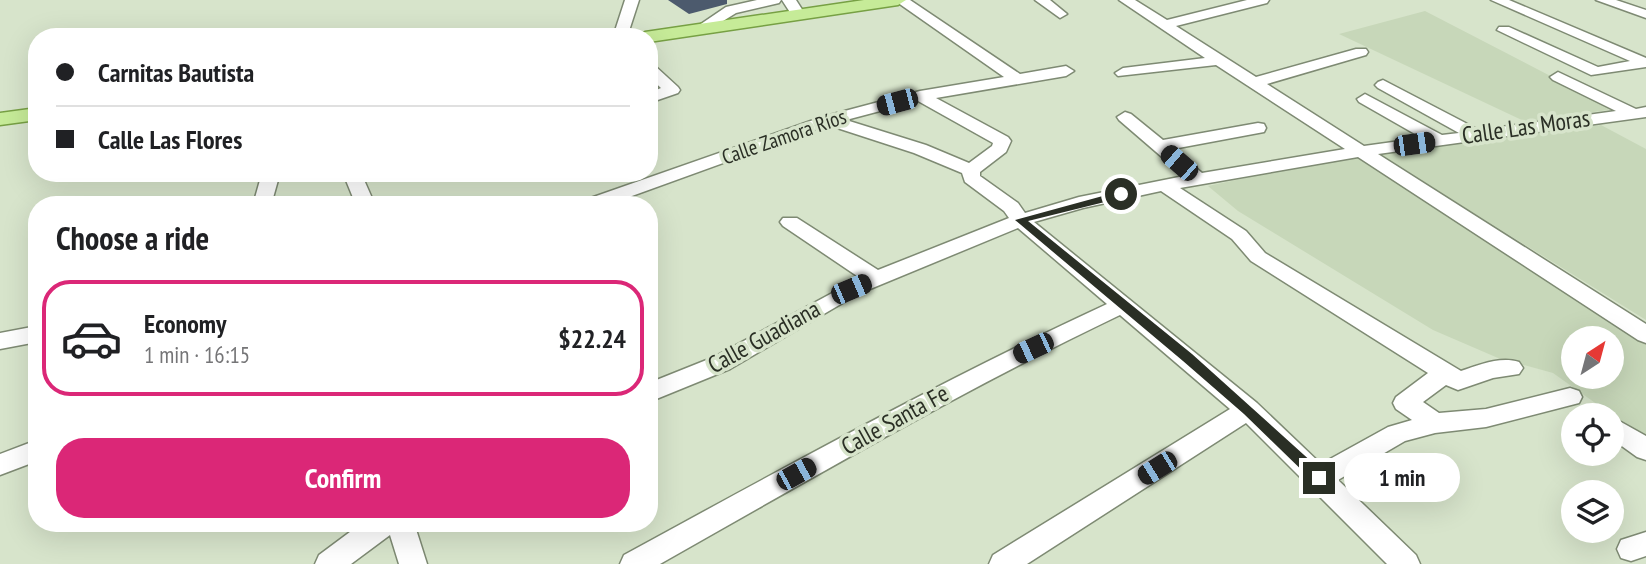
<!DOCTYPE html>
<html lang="en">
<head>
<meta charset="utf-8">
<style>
	body { margin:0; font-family:"PT Sans Narrow",sans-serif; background:#f6f6f6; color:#202124; height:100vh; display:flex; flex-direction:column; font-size:26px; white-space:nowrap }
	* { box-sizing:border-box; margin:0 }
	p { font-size:23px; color:#757577 }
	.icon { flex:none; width:38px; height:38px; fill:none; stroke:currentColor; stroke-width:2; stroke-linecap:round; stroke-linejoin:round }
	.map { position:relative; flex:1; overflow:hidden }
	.drawer { position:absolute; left:28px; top:196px; width:630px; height:336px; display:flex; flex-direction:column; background:#fff; border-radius:28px; box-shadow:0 7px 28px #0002 }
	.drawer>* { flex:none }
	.hud { position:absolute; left:28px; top:28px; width:630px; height:154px; border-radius:28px; box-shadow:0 7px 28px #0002; display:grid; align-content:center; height:154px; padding:0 28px; background:#fff }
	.needle { width:46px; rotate:36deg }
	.fabs { position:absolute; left:1561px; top:326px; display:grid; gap:14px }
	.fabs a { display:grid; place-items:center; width:63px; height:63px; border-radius:50%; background:#fff; box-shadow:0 7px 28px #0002; font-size:35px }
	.end { position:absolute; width:32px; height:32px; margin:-16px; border:9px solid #2a2f25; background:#fff; box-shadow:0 0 0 4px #fff }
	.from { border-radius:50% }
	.bubble { position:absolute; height:49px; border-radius:24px; background:#fff; box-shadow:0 7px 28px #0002; font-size:23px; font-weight:600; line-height:49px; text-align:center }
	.car { position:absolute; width:21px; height:42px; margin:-21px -10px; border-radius:9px; box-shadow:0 0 5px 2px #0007; background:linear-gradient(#222 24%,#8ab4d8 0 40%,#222 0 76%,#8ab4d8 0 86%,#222 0) }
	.hud b { display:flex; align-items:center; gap:24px; height:66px; font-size:26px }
	.hud b+b { border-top:2px solid #e0e0e0 }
	.hud i { width:18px; height:18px; background:#202124 }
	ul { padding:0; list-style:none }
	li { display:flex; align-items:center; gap:21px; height:116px; margin:0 14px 10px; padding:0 14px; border:4px solid transparent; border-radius:28px }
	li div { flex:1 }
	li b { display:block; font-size:26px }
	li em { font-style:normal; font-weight:600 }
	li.active { border-color:#db2777 }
	li>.icon { width:63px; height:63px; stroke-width:1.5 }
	h2 { padding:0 28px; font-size:32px; line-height:84px }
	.action { display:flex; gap:14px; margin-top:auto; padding:14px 28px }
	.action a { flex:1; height:80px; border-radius:28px; background:#db2777; color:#fff; font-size:28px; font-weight:600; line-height:80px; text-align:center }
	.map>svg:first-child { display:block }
	.built { fill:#c7d7b9; fill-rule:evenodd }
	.building { fill:#4c5a6d }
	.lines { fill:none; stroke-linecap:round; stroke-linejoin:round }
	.minor-casing { stroke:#7e8a73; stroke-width:3 }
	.major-casing { stroke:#77a044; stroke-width:3 }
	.minor { fill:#fff; fill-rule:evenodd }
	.major { fill:#c6eb98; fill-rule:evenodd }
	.route { fill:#2a2f25 }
	.labels { text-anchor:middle; stroke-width:7; stroke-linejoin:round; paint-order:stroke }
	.far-street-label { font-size:21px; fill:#2a2f25; stroke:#d7e4cb }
	.street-label { font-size:24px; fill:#2a2f25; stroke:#d7e4cb }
</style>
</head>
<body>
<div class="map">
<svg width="1646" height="564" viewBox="0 0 1646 564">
	<rect width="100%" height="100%" fill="#d7e4cb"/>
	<path class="built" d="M 1425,11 L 1614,109 L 1526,122 L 1339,34 Z
		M 1601,125 L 1646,149 L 1646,320 L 1379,154 Z
		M 1362,153 L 1646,340 L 1646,439 L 1553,373 L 1498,358 L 1433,330 L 1238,211 L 1208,186 ZM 1573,338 L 1612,338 L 1612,376 L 1573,376 Z"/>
	<path class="building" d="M 668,0 L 727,0 L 727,4 L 689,14 Z"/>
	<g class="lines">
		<defs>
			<path id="minor" d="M 625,0 L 639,0 L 627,37 L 613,37 Z
				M 757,0 L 781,0 L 779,3 L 736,13 L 707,31 L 702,32 L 695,28 L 726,7 Z
				M 782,0 L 796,0 L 805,14 L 803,17 L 793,17 Z
				M 894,0 L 910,0 L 1020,74 L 1066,66 L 1074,71 L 1066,76 L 936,98 L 1008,137 L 1011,141 L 1006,152 L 980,172 L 980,176 L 1018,203 L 1025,213 L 1079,197 L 1184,176 L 1119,120 L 1117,117 L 1125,112 L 1131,114 L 1163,140 L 1258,123 L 1264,124 L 1266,128 L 1264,132 L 1173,149 L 1202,173 L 1345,149 L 1216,65 L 1118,76 L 1115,73 L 1123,68 L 1205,58 L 1119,0 L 1135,0 L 1167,20 L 1247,0 L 1269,0 L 1267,3 L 1176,26 L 1256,77 L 1356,49 L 1366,49 L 1368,52 L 1366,55 L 1267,84 L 1364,146 L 1422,138 L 1359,102 L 1357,99 L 1365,94 L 1442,135 L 1459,133 L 1378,88 L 1375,85 L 1378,82 L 1383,80 L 1479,130 L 1616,111 L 1553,80 L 1550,77 L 1558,72 L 1636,109 L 1646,107 L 1646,117 L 1378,154 L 1646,324 L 1646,343 L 1638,340 L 1358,157 L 1180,188 L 1246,231 L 1265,253 L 1461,371 C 1479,365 1500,356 1519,362 L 1523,368 L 1519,374 L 1493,378 L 1458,390 L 1446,385 L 1423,402 L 1439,413 L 1486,409 L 1570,388 L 1579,391 L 1582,397 L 1579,403 L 1486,427 L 1435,433 L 1405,441 L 1338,480 L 1416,555 L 1420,564 L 1387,564 L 1246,423 L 1027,564 L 989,564 L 993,555 L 1230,409 L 1120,315 C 963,390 812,478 660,564 L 620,564 L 624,555 C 784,468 942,380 1107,304 L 1018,228 L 858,294 L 730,369 L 649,402 L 649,383 L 714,357 L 860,278 L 783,226 L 780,222 L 783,218 L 797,218 L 878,270 L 1009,218 L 1004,211 L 965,182 L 962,173 L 914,153 L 828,125 L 607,205 L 580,205 L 582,201 L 822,117 L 920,91 L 1004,77 ZM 918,101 L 993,143 L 992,146 L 969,163 L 926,145 L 846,120 ZM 1161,191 L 1232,239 L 1251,261 L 1428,373 L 1396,397 L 1393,403 L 1396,409 L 1412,420 L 1388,427 L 1321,464 L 1257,403 L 1034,222 L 1083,208 Z
				M 1035,0 L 1050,0 L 1067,14 L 1060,18 Z
				M 1491,0 L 1509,0 L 1646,58 L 1646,67 L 1591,75 L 1497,30 L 1499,27 L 1509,27 L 1598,67 L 1630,61 Z
				M 1596,0 L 1616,0 L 1646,10 L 1646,18 Z
				M 649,64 L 654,65 L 678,87 L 680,90 L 678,93 L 649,103 L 649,93 L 661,88 L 649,77 Z
				M 262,173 L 280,173 L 271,205 L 253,205 Z
				M 343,173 L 361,173 L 375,205 L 356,205 Z
				M 421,173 L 439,173 L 440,174 L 431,179 Z
				M 37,326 L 37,342 L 0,349 L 0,333 Z
				M 1621,422 L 1646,436 L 1646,460 L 1637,457 L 1612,439 L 1612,425 Z
				M 37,440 L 37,461 L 0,475 L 0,454 Z
				M 362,523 L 414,523 L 427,564 L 399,564 L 390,535 L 351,564 L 315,564 L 319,555 Z
				M 1646,532 L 1646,556 L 1631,561 L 1621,558 L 1617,549 L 1621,540 Z"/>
			<path id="major" d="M 864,0 L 906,0 L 898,5 L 649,42 L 649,37 L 636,37 L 645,32 Z
				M 37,108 L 37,120 L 0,125 L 0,113 Z"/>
		</defs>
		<use href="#minor" class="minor-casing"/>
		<use href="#major" class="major-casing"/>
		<use href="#minor" class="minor"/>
		<use href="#major" class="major"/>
	</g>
	<path class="route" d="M 1121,191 L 1125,192 L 1125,197 L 1028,221 L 1192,354 L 1324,473 L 1326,478 L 1324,482 L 1314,482 L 1244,414 L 1183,361 L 1015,220 Z"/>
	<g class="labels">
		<g class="far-street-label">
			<text transform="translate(784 137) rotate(-19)" y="7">Calle Zamora Ríos</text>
		</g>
		<g class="street-label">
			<text transform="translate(1526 127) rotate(-8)" y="8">Calle Las Moras</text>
			<text transform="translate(764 337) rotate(-29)" y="8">Calle Guadiana</text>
			<text transform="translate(895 420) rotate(-29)" y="8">Calle Santa Fe</text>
		</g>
	</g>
</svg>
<div class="fabs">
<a><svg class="needle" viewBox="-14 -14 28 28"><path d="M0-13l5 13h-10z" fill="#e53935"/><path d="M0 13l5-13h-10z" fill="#757577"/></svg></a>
<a><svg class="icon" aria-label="locate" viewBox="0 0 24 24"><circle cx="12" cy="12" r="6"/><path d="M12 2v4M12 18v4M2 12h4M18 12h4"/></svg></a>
<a><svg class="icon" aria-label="layers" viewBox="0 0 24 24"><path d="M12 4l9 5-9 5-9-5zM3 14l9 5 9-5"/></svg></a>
</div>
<i class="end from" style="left:1121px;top:194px"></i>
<i class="end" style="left:1319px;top:478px"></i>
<div class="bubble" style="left:1344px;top:453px;width:116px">1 min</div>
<i class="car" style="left:897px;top:102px;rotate:255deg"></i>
<i class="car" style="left:1414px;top:144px;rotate:82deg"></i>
<i class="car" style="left:1179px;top:163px;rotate:311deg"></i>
<i class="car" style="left:851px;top:289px;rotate:67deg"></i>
<i class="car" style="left:1033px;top:348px;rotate:245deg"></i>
<i class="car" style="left:1157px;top:468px;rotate:238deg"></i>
<i class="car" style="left:796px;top:474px;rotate:61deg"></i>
<div class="hud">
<b><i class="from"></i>Carnitas Bautista</b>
<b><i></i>Calle Las Flores</b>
</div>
<section class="drawer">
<h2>Choose a ride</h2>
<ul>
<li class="active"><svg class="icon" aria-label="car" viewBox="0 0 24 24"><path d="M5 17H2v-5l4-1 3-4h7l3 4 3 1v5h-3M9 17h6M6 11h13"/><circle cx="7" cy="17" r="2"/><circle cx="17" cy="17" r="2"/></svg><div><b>Economy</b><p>1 min · 16:15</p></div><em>$22.24</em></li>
</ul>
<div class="action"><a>Confirm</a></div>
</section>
</div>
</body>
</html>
